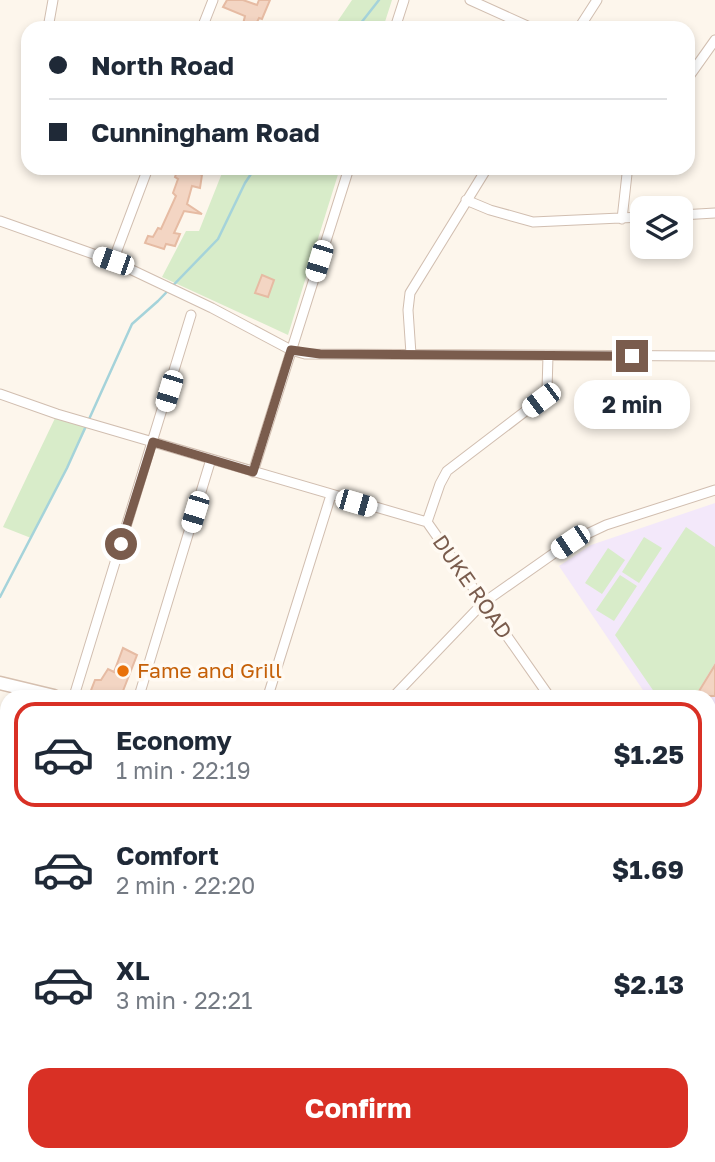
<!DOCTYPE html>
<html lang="en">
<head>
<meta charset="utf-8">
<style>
	body { margin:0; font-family:"Golos Text",sans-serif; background:#f6f6f7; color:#1f2937; height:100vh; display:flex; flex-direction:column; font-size:26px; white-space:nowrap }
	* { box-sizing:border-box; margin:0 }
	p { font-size:23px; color:#747a83 }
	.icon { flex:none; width:38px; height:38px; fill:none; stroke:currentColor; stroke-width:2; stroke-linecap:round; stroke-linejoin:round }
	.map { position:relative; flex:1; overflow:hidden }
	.drawer { position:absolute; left:0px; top:690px; width:716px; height:472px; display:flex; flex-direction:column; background:#fff; border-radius:21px 21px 0 0; box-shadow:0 4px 10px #0003 }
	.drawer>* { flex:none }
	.banner { position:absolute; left:21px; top:21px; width:674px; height:154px; border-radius:21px; box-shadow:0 4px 10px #0003; display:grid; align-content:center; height:154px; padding:0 28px; background:#fff }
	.fabs { position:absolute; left:630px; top:196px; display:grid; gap:14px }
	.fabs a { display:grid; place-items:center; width:63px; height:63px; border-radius:14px; background:#fff; box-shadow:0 4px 10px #0003; font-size:35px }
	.end { position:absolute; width:32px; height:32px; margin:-16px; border:9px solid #7a5c4d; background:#fff; box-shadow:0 0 0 4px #fff }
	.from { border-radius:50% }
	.bubble { position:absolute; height:49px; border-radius:21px; background:#fff; box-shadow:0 4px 10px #0003; font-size:23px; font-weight:700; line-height:49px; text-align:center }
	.car { position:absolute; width:21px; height:42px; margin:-21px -10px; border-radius:9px; box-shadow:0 0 5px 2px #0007; background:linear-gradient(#fff 24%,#345 0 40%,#fff 0 76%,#345 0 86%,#fff 0) }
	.banner b { display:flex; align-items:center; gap:24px; height:66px; font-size:26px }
	.banner b+b { border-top:2px solid #e0e1e3 }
	.banner i { width:18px; height:18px; background:#1f2937 }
	ul { padding:12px 0 0; list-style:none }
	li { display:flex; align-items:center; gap:21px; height:105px; margin:0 14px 10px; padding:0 14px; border:4px solid transparent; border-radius:21px }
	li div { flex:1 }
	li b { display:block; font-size:26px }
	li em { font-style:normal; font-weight:700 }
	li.selected { border-color:#d93025 }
	li>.icon { width:63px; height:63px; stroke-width:1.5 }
	.button { display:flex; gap:14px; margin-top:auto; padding:14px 28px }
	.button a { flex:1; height:80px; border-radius:21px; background:#d93025; color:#fff; font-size:28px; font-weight:700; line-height:80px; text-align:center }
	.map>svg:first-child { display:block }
	.education { fill:#f3e8fa }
	.green { fill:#d8ecc9 }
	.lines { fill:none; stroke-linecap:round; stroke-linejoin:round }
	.stream { stroke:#a5d3da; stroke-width:2.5 }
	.building { fill:#f3d5c3; stroke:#e6bba3; stroke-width:2 }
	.service-casing { stroke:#d1beb0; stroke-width:7 }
	.minor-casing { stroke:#d1beb0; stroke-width:11 }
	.secondary-casing { stroke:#d6c0b0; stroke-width:15 }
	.path { stroke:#d9b8a5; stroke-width:2; stroke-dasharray:2 5; stroke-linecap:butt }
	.service { stroke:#fff; stroke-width:4.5 }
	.minor { stroke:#fff; stroke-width:9 }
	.secondary { stroke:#fff; stroke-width:12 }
	.route { stroke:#7a5c4d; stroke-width:9 }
	.food-dot { fill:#e8710a; stroke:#fffaf3; stroke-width:2.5 }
	.labels { text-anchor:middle; stroke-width:7; stroke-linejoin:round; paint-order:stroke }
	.street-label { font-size:21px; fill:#7a5c4d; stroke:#fffaf3 }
	.food-label { font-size:21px; fill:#c56008; stroke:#fffaf3; text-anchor:start }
</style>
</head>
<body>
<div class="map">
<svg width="715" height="1162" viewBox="0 0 715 1162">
	<rect width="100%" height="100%" fill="#fdf6ec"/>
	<path class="education" d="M 715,503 L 715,780 L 709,782 L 709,696 L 647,696 L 559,566 L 591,545 Z"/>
	<path class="green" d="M 352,0 L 392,0 L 383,28 L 333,28 Z
		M 224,168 L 340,168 L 288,335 L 162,277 L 186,231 L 199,231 Z
		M 57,414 L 89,423 L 31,538 L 3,527 Z
		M 686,527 L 715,547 L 715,663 L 695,696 L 657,696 L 615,635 Z
		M 644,537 L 662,548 L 639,583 L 622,572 Z
		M 608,548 L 625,560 L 602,594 L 585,583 Z
		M 620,575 L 637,586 L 614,621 L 596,610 Z
		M 0,782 L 7,782 L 7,1155 L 36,1155 L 34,1162 L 0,1162 Z
		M 427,1155 L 637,1155 L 646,1162 L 436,1162 Z"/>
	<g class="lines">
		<path class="stream" d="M 357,28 L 379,0
			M 0,597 L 67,468 L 132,324 L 158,301 L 218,239 L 245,183 L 255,168
			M 0,797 L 7,796
			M 493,1155 L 508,1162"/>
	</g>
	<path class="building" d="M 227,0 L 243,0 L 257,5 L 259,0 L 270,0 L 262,19 L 259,18 L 254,28 L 242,28 L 245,16 L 223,7 Z
		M 178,168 L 199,168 L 197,173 L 202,175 L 200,188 L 192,186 L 187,204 L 202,214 L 184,211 L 174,233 L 180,234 L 175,246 L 166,244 L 164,249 L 145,243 L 148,236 L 153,237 L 158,228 L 161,229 L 176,196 L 173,193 L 178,179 L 175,177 Z
		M 262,275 L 274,280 L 268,297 L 255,293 Z
		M 123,648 L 137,655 L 121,696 L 90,693 L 95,680 L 101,680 L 108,669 L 114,672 Z
		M 715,665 L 715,696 L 696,696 Z"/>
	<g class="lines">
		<defs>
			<path id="service" d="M 0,735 L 7,722
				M 0,746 L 7,749
				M 0,1074 L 7,1071
				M 0,1144 L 7,1111"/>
			<path id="minor" d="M 470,0 L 532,28
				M 48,28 L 53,0
				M 202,28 L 213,0
				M 395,28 L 404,0
				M 579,28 L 597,0
				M 688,78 L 715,40
				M 466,200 L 490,210 L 533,222 L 642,217
				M 681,215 L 715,213
				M 622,219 L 627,174 L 629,168
				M 0,221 L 113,261 L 212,308 L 291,350 L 305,354 L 715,356
				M 113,261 L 148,168
				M 411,354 L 408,310 L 410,293 L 487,168
				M 0,394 L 57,414 L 427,522 L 549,696
				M 253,472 L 349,168
				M 427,522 L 440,484 L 447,471 L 544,397 L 547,390 L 548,356
				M 74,696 L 191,315
				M 139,696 L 211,459
				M 268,696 L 331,495
				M 394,696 L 483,603 L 570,542 L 606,525 L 715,490
				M 709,793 L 715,790
				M 709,965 L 715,961
				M 401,1155 L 410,1162
				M 649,1155 L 658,1162
				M 204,1162 L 206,1155
				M 364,1162 L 366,1155
				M 713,1162 L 715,1159"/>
			<path id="secondary" d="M 0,683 L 54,696
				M 49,1162 L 51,1155"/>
		</defs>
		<use href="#service" class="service-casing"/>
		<use href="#minor" class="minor-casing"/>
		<use href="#secondary" class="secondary-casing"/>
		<path class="path" d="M 0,883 L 7,889
			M 0,1044 L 7,1038"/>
		<use href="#service" class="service"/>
		<use href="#minor" class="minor"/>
		<use href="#secondary" class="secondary"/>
	</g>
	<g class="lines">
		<path class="route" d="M 121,544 L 153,442 L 253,472 L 291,350 L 320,354 L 632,356"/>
	</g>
	<circle class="food-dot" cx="123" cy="671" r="7"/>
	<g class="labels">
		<g class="street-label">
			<text transform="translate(472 587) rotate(55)" y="7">DUKE ROAD</text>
		</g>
		<g class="food-label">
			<text x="137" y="678">Fame and Grill</text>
		</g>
	</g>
</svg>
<div class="fabs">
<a><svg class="icon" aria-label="layers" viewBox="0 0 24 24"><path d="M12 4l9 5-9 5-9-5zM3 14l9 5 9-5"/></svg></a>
</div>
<i class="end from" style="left:121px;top:544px"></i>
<i class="end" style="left:632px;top:356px"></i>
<div class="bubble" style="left:574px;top:380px;width:116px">2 min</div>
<i class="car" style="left:113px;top:261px;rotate:289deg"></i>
<i class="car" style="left:319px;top:261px;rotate:197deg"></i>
<i class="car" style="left:169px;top:391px;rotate:197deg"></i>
<i class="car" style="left:541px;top:400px;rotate:233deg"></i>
<i class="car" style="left:356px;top:503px;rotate:106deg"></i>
<i class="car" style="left:195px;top:512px;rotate:197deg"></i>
<i class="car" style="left:570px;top:542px;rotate:236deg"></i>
<div class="banner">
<b><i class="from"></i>North Road</b>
<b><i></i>Cunningham Road</b>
</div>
<section class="drawer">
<ul>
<li class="selected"><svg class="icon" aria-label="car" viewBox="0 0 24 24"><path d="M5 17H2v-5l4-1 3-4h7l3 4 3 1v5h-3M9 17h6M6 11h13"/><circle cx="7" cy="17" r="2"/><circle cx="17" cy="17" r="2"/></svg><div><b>Economy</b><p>1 min · 22:19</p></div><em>$1.25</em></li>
<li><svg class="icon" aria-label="car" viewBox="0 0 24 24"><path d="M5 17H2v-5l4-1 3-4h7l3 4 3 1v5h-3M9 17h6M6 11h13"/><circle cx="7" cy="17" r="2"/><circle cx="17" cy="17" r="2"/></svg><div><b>Comfort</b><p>2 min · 22:20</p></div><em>$1.69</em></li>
<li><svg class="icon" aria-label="car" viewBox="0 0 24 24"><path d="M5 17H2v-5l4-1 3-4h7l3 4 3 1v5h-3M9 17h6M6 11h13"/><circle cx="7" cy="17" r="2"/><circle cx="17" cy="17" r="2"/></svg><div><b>XL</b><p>3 min · 22:21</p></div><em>$2.13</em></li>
</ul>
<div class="button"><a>Confirm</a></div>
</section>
</div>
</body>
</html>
